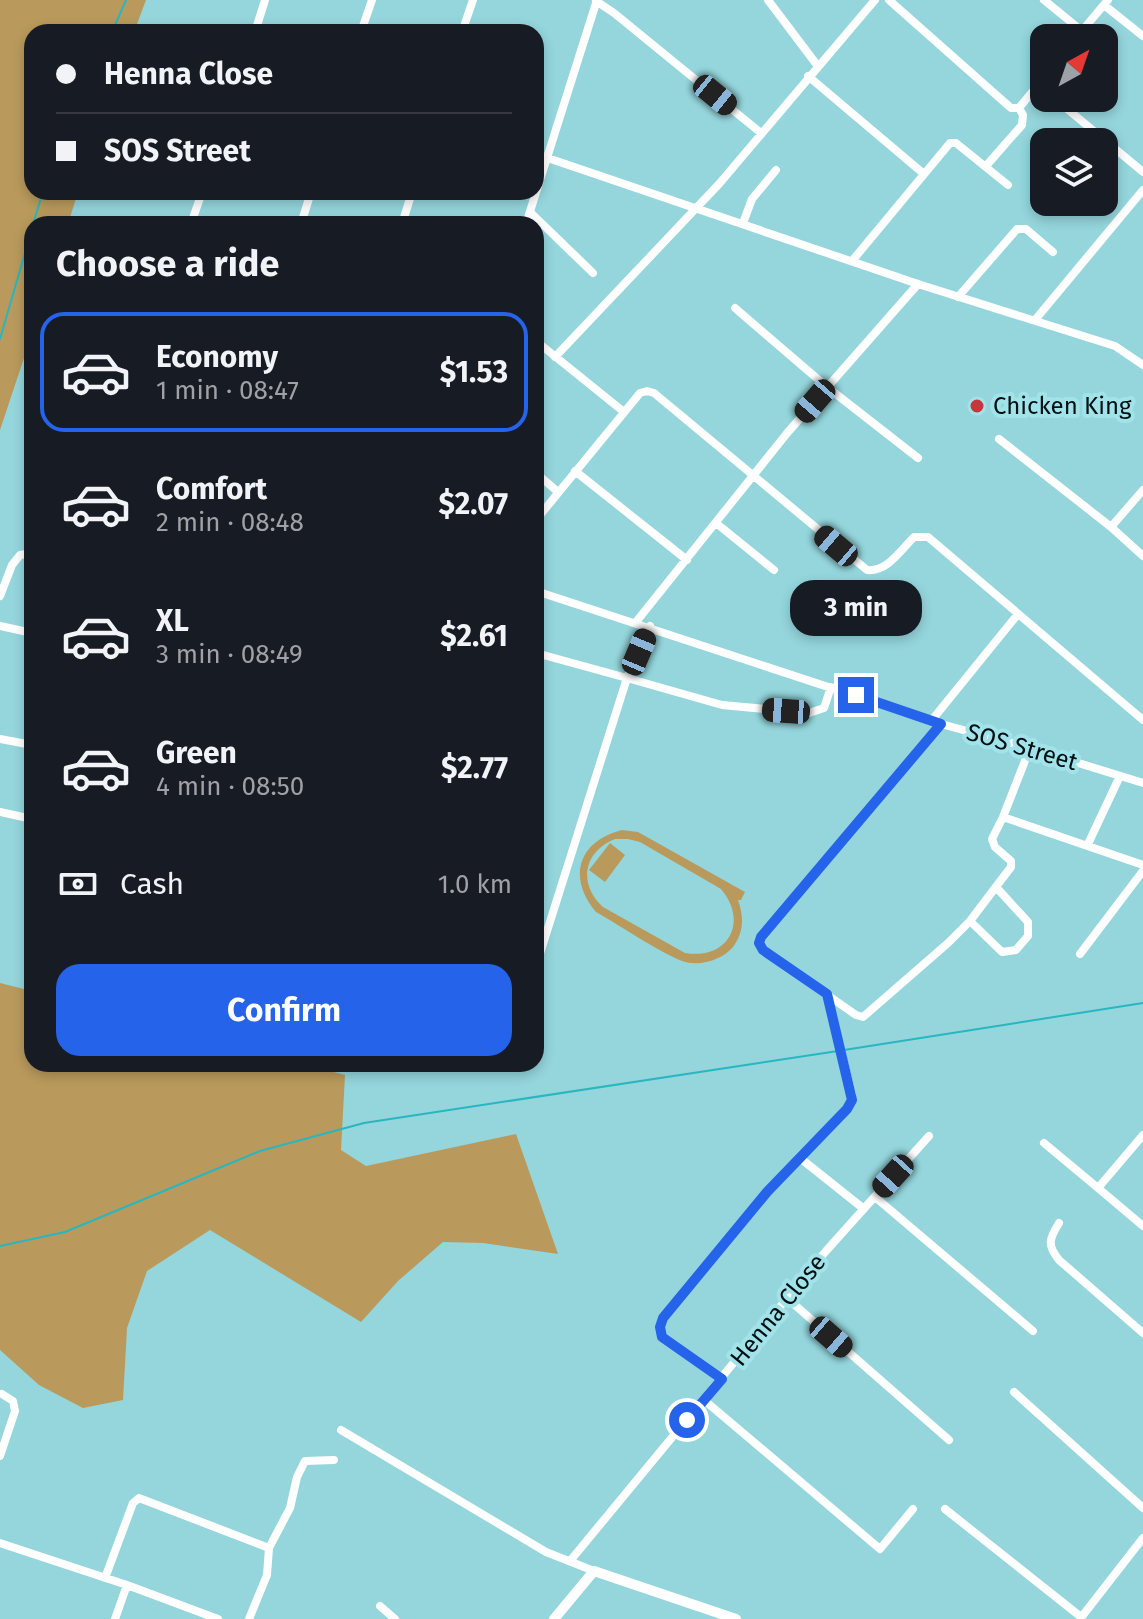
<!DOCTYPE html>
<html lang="en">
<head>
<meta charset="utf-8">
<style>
	body { margin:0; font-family:"Fira Sans",sans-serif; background:#242831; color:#f1f3f6; height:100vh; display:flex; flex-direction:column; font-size:30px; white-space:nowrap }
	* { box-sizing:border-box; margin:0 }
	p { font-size:26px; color:#9ea1a6 }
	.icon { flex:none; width:44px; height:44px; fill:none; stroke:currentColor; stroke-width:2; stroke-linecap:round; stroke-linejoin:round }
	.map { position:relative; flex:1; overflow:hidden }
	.sheet { position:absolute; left:24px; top:216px; width:520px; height:856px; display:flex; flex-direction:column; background:#171b24; border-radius:24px; box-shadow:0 4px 12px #0003 }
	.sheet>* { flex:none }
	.guide { position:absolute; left:24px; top:24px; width:520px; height:176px; border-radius:24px; box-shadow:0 4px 12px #0003; display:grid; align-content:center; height:176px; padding:0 32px; background:#171b24 }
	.needle { width:52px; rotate:40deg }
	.controls { position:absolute; left:1030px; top:24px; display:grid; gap:16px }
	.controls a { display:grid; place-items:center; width:88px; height:88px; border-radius:16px; background:#171b24; box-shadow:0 4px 12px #0003; font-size:40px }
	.end { position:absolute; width:36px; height:36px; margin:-18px; border:10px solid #2563eb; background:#fff; box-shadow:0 0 0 4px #fff }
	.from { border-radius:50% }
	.bubble { position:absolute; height:56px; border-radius:24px; background:#171b24; box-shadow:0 4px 12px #0003; font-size:26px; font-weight:700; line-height:56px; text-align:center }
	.car { position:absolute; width:24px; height:48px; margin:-24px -12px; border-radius:10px; box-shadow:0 0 6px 2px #0007; background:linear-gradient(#222 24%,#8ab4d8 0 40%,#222 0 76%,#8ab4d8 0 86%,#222 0) }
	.guide b { display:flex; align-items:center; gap:28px; height:76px; font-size:30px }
	.guide b+b { border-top:2px solid #363941 }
	.guide i { width:20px; height:20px; background:#f1f3f6 }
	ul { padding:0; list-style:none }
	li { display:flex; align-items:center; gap:24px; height:120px; margin:0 16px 12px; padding:0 16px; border:4px solid transparent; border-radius:24px }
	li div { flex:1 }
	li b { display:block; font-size:30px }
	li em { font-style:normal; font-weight:700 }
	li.current { border-color:#2563eb }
	li>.icon { width:72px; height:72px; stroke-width:1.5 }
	h2 { padding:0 32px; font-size:36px; line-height:96px }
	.pay { display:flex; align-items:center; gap:20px; height:88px; padding:0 32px; font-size:30px }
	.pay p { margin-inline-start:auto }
	.cta { display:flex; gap:16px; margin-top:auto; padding:16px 32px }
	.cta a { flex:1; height:92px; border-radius:24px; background:#2563eb; color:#fff; font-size:32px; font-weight:700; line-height:92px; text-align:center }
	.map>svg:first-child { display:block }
	.green { fill:#b99a5c; fill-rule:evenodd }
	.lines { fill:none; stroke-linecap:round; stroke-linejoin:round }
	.stream { stroke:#28b6c1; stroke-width:2 }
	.minor { stroke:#fff; stroke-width:8 }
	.tertiary { stroke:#fff; stroke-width:10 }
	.route { stroke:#2563eb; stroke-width:10 }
	.poi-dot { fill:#c6363d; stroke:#a1e3e9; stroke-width:3 }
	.labels { text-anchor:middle; stroke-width:8; stroke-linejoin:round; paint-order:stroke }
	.poi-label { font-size:24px; fill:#001012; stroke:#a1e3e9; text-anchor:start }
	.street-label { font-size:24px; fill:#001012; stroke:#a1e3e9 }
</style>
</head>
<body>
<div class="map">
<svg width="1143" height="1619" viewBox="0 0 1143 1619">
	<rect width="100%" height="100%" fill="#94d6dc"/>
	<path class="green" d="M 0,0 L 146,0 L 134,32 L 32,32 L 32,192 L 78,192 L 68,224 L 32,224 L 32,334 L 0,430 Z
		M 622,830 L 638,832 L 745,892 L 741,900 L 738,900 C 744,917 744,932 733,947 C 722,960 699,967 682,961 C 657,951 621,926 596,912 C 567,878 578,841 622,830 ZM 615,839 L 628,839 L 640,842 L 721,889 C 749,922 728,960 685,953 L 603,907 C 578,884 583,852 615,839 Z
		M 610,843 L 625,855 L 605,882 L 589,870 Z
		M 0,983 L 32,991 L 32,1064 L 304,1064 L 345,1075 L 341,1150 L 366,1166 L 516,1134 L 558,1254 L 483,1243 L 443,1242 L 398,1281 L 361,1322 L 210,1230 L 147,1271 L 127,1328 L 123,1400 L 83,1408 L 39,1385 L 0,1350 Z"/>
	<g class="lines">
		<path class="stream" d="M 112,32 L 126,0
			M 33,224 L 43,192
			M 0,339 L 32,229
			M 844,1050 L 1143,1003
			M 0,1246 L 65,1232 L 260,1151 L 364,1123 L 838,1051"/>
		<path class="minor" d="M 768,0 L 817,65
			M 889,0 L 1011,108 L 1019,108 L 1038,85
			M 1044,0 L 1082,31
			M 596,1 L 614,13 L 761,133
			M 1104,5 L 1143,36
			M 255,32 L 265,0
			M 361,32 L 372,0
			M 462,32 L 473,0
			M 1076,38 L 1108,0
			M 808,76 L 924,174
			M 1044,77 L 1038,85 L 1044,90
			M 1054,98 L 1143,172
			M 536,154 L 918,284 L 1115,346 L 1143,365
			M 986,166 L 1022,125 L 1023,115 L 1019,108
			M 530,212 L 593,273
			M 743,223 L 752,199 L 776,170
			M 92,224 L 99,220 L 108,224
			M 191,224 L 202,192
			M 301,224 L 311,192
			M 402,224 L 412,192
			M 526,224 L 597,0
			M 852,261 L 950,143 L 956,143 L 1008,185
			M 958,297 L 1017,229 L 1026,229 L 1053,252
			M 735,308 L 827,387 L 918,458
			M 1035,320 L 1143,190
			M 536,341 L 624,412
			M 555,357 L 719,184 L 875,0
			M 999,439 L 1111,527
			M 575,471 L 687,560
			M 536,473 L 558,492
			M 1143,490 L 1111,527 L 1143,556
			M 536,520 L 640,393 L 647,391 L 654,393 L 867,570 C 887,572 900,551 914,537 L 928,537 L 1143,720
			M 716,523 L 774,570
			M 536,591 L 941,724 L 1030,748 L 1143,783
			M 0,596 L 12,565 L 20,555 L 26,554
			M 636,622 L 788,432 L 918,284
			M 0,626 L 32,633
			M 650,626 L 627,678 L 722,705 L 809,713 L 824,708 L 831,687
			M 536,653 L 627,678 L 536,966
			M 932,720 L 1018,614
			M 941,724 L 761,937 L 759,943 L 763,950 L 856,1015 L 863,1017 L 948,943 L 970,921 L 1011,867 L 1011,861 L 995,847 L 992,839 L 1003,817 L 1030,748
			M 0,739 L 32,745
			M 0,812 L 32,819
			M 1003,817 L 1143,865
			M 1088,844 L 1120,776
			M 970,921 L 1002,952 L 1016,950 L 1028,936 L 1028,922 L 996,887
			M 1080,954 L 1143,871
			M 1143,1135 L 1098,1188 L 1143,1226
			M 1044,1143 L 1098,1188
			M 800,1158 L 864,1209
			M 875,1197 L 1033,1331
			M 1059,1223 C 1049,1239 1047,1245 1059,1260 L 1143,1333
			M 788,1299 L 949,1440
			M 722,1379 L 662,1337 L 660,1327 L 663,1318 L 767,1192 L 850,1105 L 852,1095 L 827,995
			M 1014,1392 L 1143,1508
			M 704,1400 L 880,1549 L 913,1509
			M 341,1430 L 546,1552 L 594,1571
			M 0,1456 L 15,1411 L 13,1401 L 2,1394
			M 945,1509 L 1081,1617
			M 0,1543 L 127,1585
			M 570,1561 L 826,1251 L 929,1136
			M 105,1578 L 133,1503 L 139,1498 L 269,1548
			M 380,1606 L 395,1619
			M 115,1619 L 127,1585 L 218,1619
			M 249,1619 L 267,1575 L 269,1548 L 290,1508 L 297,1477 L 305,1461 L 334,1460
			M 1080,1619 L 1143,1538"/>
		<path class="tertiary" d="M 554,1619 L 594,1571 L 736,1619"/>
	</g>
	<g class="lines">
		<path class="route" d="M 687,1420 L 722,1379 L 662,1337 L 660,1327 L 663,1318 L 767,1192 L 847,1109 L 852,1100 L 827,994 L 763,950 L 759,943 L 761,937 L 941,724 L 856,695"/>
	</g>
	<circle class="poi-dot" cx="977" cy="406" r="8"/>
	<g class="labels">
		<g class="poi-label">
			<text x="993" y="414">Chicken King</text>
		</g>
		<g class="street-label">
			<text transform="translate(1022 747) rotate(16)" y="8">SOS Street</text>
			<text transform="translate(778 1310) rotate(-51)" y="8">Henna Close</text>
		</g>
	</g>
</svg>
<div class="controls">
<a><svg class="needle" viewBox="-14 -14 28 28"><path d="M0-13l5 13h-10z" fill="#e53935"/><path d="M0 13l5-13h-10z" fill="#9ea1a6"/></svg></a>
<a><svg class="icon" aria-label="layers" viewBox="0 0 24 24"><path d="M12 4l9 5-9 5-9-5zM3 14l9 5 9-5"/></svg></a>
</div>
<i class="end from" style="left:687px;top:1420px"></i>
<i class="end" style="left:856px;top:695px"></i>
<div class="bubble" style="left:790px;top:580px;width:132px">3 min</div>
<i class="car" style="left:715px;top:95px;rotate:129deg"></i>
<i class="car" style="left:815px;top:401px;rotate:221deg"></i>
<i class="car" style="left:836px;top:546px;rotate:310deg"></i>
<i class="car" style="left:639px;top:652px;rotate:23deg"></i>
<i class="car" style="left:786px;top:711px;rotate:274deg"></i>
<i class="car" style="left:893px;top:1176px;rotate:222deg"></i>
<i class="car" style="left:831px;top:1337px;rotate:131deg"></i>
<div class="guide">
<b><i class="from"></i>Henna Close</b>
<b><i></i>SOS Street</b>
</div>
<section class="sheet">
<h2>Choose a ride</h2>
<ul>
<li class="current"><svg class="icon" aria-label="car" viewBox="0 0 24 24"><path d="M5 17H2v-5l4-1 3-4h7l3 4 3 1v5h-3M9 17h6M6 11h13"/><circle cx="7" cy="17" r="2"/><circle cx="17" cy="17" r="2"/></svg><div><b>Economy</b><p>1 min · 08:47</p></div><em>$1.53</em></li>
<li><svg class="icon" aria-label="car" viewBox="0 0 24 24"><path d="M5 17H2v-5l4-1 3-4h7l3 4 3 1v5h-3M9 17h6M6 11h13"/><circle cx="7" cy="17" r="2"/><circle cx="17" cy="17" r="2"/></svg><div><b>Comfort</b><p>2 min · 08:48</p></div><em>$2.07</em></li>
<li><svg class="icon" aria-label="car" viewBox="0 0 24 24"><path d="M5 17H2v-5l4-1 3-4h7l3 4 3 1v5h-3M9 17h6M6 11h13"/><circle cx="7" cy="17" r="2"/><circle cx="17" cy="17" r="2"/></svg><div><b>XL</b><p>3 min · 08:49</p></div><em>$2.61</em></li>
<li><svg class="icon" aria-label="car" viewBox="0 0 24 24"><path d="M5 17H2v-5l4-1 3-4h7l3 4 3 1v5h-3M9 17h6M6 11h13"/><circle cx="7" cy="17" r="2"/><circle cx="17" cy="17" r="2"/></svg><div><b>Green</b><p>4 min · 08:50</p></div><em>$2.77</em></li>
</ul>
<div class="pay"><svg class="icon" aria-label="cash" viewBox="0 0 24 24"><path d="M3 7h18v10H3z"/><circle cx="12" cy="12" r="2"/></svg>Cash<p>1.0 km</p></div>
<div class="cta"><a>Confirm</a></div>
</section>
</div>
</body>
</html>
